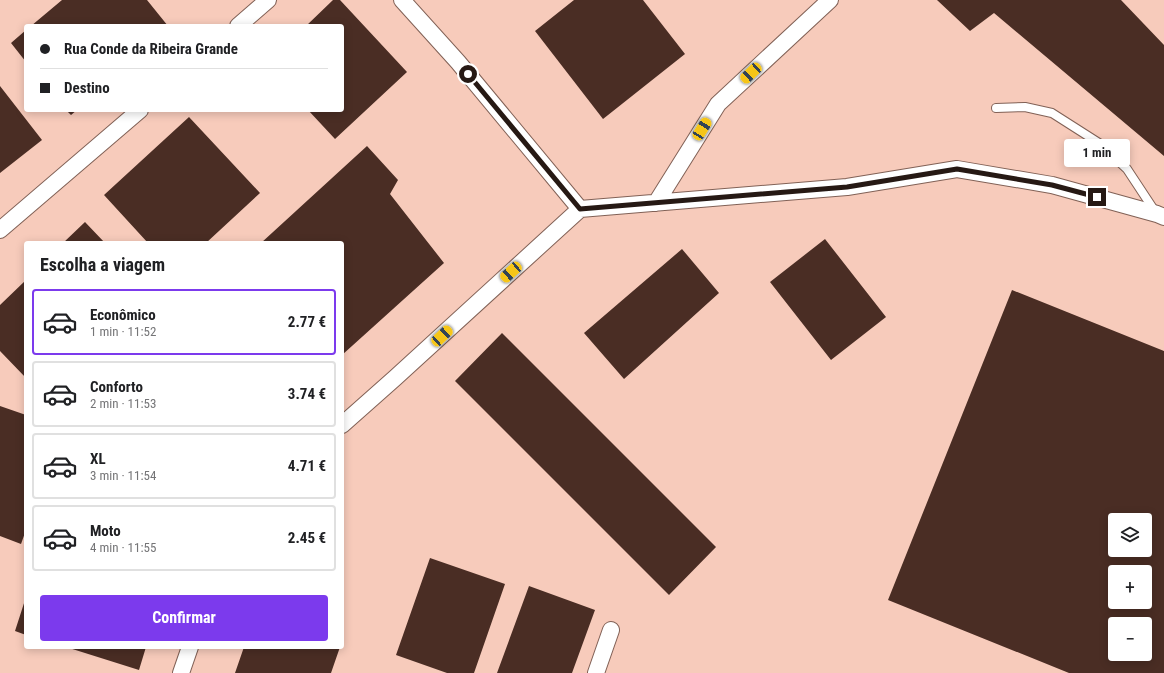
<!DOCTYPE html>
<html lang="pt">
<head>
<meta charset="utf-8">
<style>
	body { margin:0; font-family:"Roboto Condensed",sans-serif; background:#f6f6f6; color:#202124; height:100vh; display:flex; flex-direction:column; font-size:15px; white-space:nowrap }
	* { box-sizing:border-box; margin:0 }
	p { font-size:13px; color:#757577 }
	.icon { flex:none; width:22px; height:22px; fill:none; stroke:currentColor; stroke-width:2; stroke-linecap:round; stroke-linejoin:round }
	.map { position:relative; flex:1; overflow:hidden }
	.details { position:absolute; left:24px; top:241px; width:320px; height:408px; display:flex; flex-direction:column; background:#fff; border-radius:4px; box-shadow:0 2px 10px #0003 }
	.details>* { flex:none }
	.top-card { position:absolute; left:24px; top:24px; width:320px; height:88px; border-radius:4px; box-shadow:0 2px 10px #0003; display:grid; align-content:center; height:88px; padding:0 16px; background:#fff }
	.controls { position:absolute; left:1108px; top:513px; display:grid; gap:8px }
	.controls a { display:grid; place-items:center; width:44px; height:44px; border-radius:4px; background:#fff; box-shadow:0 2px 10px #0003; font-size:20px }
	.end { position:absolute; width:18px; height:18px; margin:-9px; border:5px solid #261914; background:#fff; box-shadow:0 0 0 2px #fff }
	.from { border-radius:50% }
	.bubble { position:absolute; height:28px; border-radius:4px; background:#fff; box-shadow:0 2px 10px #0003; font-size:13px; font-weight:700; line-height:28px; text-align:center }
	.car { position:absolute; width:12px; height:24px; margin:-12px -6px; border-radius:5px; box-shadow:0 0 3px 1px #0007; background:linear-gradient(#f5c518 24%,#345 0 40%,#f5c518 0 76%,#345 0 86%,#f5c518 0) }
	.top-card b { display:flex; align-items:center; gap:14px; height:38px; font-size:15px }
	.top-card b+b { border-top:1px solid #e0e0e0 }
	.top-card i { width:10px; height:10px; background:#202124 }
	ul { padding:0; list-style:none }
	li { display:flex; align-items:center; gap:12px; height:66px; margin:0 8px 6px; padding:0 8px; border:2px solid #e0e0e0; border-radius:4px }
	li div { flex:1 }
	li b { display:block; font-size:15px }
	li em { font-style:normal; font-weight:700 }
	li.selected { border-color:#7c3aed }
	li>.icon { width:36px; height:36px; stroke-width:1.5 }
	h2 { padding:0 16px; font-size:18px; line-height:48px }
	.cta { display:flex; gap:8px; margin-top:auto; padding:8px 16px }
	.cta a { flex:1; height:46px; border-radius:4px; background:#7c3aed; color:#fff; font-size:16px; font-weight:700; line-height:46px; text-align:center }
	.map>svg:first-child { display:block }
	.built { fill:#f7cbbb; fill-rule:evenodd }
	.building { fill:#4a2d24; fill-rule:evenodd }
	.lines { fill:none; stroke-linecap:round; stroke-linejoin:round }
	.service-casing { stroke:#816156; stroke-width:10 }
	.minor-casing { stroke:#816156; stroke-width:18 }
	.service { stroke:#fff; stroke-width:8 }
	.minor { stroke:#fff; stroke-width:16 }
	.route { stroke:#261914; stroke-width:5 }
</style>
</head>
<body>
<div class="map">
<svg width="1164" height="673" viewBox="0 0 1164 673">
	<rect width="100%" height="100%" fill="#fed9cc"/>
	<path class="built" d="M 0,0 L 1164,0 L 1164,673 L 0,673 ZM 26,26 L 342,26 L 342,110 L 26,110 ZM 26,243 L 342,243 L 342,647 L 26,647 ZM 1115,520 L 1145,520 L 1145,550 L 1115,550 ZM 1115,572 L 1145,572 L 1145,602 L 1115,602 ZM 1115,624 L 1145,624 L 1145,654 L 1115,654 Z"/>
	<path class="building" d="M 62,0 L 147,0 L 168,26 L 31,26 Z
		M 333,0 L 340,0 L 407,72 L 335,139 L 308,110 L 342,110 L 342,26 L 306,26 Z
		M 574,0 L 643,0 L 685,54 L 603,119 L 535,31 Z
		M 937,0 L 1121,0 L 1164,45 L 1164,156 L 994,13 L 970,31 Z
		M 26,30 L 26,62 L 11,43 Z
		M 0,86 L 42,140 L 0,173 Z
		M 66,110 L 77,110 L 71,115 Z
		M 189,117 L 260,193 L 206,243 L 148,243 L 104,195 Z
		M 367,146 L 398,180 L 390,194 L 444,263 L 342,355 L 342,243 L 261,243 Z
		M 85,222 L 105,243 L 63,243 Z
		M 825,239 L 886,317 L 831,360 L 770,282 Z
		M 682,249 L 719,293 L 624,379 L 584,333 Z
		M 26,280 L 26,378 L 0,351 L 0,305 Z
		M 1012,290 L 1164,351 L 1164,673 L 1069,673 L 888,600 ZM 1115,520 L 1145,520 L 1145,550 L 1115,550 ZM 1115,572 L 1145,572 L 1145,602 L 1115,602 ZM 1115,624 L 1145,624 L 1145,654 L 1115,654 Z
		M 502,333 L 716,547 L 669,595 L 455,381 Z
		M 0,406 L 26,415 L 26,530 L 21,544 L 0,536 Z
		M 430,558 L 505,584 L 474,673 L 447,673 L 396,655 Z
		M 529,586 L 595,610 L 572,673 L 497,673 Z
		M 26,597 L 26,635 L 15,631 Z
		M 66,647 L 146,647 L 139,670 Z
		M 244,647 L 340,647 L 331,673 L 235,673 Z"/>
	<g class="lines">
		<defs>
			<path id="service" d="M 996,108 L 1025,107 L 1052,113 L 1099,143 L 1127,169 L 1156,213"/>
			<path id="minor" d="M 402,0 L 458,62 L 580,209
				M 238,26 L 268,0
				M 656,203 L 718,104 L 830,0
				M 0,230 L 140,110
				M 342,425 L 395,378 L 580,209 L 847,187 L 957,169 L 1052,185 L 1157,214 L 1164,217
				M 181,673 L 190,647
				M 596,673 L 611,630"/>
		</defs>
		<use href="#service" class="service-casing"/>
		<use href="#minor" class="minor-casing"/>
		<use href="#service" class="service"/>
		<use href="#minor" class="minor"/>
	</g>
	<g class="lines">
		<path class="route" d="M 468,74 L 580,209 L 847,187 L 957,169 L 1052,185 L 1097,197"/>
	</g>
</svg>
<div class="controls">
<a><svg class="icon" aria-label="layers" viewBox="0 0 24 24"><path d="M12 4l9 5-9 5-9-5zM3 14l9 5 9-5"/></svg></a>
<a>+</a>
<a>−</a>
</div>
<i class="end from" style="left:468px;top:74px"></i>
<i class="end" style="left:1097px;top:197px"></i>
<div class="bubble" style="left:1064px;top:139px;width:66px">1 min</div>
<i class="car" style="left:751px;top:73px;rotate:227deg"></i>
<i class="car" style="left:702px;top:129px;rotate:32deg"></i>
<i class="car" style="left:511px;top:272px;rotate:228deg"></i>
<i class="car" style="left:442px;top:336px;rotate:47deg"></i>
<div class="top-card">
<b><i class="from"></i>Rua Conde da Ribeira Grande</b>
<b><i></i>Destino</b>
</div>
<section class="details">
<h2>Escolha a viagem</h2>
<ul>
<li class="selected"><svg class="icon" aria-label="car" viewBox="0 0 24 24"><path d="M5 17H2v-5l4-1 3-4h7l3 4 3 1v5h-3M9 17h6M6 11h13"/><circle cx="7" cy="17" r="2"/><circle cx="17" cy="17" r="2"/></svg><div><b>Econômico</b><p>1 min · 11:52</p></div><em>2.77 €</em></li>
<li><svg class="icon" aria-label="car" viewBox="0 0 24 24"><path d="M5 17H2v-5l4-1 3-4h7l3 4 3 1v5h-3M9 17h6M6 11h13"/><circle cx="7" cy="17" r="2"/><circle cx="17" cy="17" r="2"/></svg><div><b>Conforto</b><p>2 min · 11:53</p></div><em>3.74 €</em></li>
<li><svg class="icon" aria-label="car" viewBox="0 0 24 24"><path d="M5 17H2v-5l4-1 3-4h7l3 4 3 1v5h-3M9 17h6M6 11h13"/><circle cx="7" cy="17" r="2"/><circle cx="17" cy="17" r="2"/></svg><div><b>XL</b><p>3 min · 11:54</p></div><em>4.71 €</em></li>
<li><svg class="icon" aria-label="car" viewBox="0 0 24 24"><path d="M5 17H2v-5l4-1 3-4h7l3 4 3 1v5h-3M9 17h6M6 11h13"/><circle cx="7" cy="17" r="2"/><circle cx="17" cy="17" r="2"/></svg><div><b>Moto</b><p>4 min · 11:55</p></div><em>2.45 €</em></li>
</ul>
<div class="cta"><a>Confirmar</a></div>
</section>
</div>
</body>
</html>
